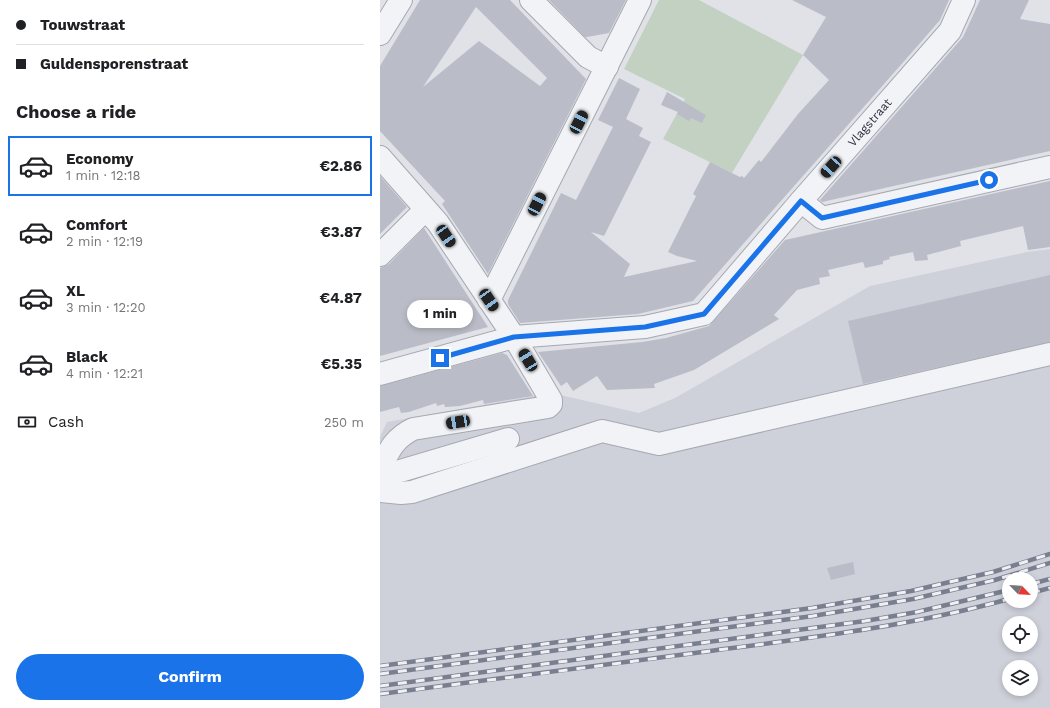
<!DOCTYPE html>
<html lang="en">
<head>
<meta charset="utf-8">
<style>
	body { margin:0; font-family:"Work Sans",sans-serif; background:#f6f6f6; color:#202124; height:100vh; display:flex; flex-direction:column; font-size:15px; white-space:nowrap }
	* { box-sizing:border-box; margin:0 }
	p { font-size:13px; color:#757577 }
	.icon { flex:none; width:22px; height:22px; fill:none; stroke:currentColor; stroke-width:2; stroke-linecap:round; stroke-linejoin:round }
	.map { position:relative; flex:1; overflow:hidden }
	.details { display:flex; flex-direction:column; background:#fff; width:380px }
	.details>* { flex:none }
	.banner { display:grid; align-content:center; height:88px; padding:0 16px; background:#fff }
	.needle { width:26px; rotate:115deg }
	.tools { position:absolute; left:622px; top:572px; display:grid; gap:8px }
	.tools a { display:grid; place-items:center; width:36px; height:36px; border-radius:50%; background:#fff; box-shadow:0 2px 6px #0003; font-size:20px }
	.end { position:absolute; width:18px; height:18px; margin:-9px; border:5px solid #1a73e8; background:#fff; box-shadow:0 0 0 2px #fff }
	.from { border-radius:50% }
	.bubble { position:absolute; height:28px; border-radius:14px; background:#fff; box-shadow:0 2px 6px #0003; font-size:13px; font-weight:700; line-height:28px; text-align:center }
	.car { position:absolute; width:12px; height:24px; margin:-12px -6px; border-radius:5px; box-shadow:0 0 3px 1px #0007; background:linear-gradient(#222 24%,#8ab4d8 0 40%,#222 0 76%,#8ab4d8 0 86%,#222 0) }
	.banner b { display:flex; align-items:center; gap:14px; height:38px; font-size:15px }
	.banner b+b { border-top:1px solid #e0e0e0 }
	.banner i { width:10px; height:10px; background:#202124 }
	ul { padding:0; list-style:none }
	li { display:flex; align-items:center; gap:12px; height:60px; margin:0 8px 6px; padding:0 8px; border:2px solid transparent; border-radius:0px }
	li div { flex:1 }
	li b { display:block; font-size:15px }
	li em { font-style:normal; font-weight:700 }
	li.selected { border-color:#1a73e8 }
	li>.icon { width:36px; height:36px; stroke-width:1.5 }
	h2 { padding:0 16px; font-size:18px; line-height:48px }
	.pay { display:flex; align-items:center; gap:10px; height:44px; padding:0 16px; font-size:15px }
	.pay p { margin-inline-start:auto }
	.button { display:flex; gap:8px; margin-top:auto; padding:8px 16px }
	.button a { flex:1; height:46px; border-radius:24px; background:#1a73e8; color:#fff; font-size:16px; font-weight:700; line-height:46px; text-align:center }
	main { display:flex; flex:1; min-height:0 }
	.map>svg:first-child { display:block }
	.built { fill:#ced1da; fill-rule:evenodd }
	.green { fill:#c3d1c2 }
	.building { fill:#babdc7; fill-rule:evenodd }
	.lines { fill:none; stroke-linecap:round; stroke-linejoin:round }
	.minor-casing { stroke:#a6a8b2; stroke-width:24 }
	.minor { stroke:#f2f3f6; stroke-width:22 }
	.rail-casing { stroke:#7a7f90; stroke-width:4.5 }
	.rail { stroke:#eff1f5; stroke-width:3; stroke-dasharray:9; stroke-linecap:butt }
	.route { stroke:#1a73e8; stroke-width:5 }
	.labels { text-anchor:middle; stroke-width:3.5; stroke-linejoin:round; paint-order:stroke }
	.street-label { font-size:12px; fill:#2a2e3e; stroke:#eff1f5 }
</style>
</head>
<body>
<main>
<section class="details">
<div class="banner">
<b><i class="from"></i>Touwstraat</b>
<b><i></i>Guldensporenstraat</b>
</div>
<h2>Choose a ride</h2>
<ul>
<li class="selected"><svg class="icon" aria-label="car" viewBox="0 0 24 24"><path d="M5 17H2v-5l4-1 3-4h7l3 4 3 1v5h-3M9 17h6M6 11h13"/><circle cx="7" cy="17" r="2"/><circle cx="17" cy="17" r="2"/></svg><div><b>Economy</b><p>1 min · 12:18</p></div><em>€2.86</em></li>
<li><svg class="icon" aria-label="car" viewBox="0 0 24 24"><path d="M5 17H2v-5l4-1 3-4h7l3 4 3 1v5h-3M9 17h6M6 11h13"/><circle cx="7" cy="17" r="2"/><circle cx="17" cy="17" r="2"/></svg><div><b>Comfort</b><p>2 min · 12:19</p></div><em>€3.87</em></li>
<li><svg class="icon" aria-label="car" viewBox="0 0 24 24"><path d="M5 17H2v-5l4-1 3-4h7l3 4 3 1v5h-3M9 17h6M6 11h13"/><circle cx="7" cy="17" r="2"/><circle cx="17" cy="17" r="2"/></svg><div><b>XL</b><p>3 min · 12:20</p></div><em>€4.87</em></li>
<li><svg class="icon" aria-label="car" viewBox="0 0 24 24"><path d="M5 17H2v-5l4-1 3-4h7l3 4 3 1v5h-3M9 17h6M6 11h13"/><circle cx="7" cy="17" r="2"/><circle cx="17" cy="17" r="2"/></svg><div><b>Black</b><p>4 min · 12:21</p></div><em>€5.35</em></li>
</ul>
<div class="pay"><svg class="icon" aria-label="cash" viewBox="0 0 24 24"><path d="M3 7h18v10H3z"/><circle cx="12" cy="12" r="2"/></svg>Cash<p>250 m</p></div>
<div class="button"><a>Confirm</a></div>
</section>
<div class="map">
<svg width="670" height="708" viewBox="0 0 670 708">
	<rect width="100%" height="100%" fill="#e0e2e8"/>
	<path class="built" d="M 670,249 L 670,708 L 0,708 L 0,437 L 7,422 L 153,396 L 180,395 L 259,413 L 295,398 L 490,286 L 647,252 ZM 629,579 L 651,579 L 651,601 L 629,601 ZM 629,623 L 651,623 L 651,645 L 629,645 ZM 629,667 L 651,667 L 651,689 L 629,689 Z"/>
	<path class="green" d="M 279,0 L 319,0 L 423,55 L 352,173 L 283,139 L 305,99 L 244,69 Z"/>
	<path class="building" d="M 40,0 L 130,0 L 206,79 L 108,274 L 62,204 L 65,201 L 0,131 L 0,66 ZM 96,7 L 167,78 L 160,86 L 99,41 L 43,87 Z
		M 169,0 L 246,0 L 229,33 L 207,37 L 205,37 Z
		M 412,0 L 569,0 L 560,20 L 541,42 L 313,301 L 258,314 L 140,323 L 128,304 L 128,300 L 181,193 L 196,200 L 233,127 L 218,120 L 239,78 L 260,89 L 246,119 L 263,128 L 259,136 L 271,142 L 224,236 L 211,232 L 250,264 L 244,277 L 317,261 L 297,256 L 288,252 L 316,196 L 313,194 L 330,162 L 360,177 L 362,176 L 364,178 L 379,160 L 381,162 L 418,114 L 449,80 L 423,55 L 446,17 Z
		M 600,0 L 649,0 L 640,19 L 670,24 L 670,151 L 442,202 L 440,200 L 583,37 Z
		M 287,92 L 326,115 L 322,123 L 311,118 L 309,121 L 297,114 L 298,112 L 281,105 Z
		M 0,176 L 27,207 L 0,234 Z
		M 670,181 L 670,247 L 648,250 L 643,226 L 580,241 L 581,246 L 547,255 L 548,260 L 535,261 L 533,252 L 509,257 L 510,259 L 503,261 L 503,264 L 485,268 L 483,262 L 448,270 L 450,276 L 439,278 L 440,284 L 417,290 L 394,315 L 399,319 L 314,370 L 274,384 L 275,388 L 227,390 L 217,376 L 193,391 L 187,382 L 181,386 L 158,352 L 262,342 L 286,338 L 329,326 L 405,240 Z
		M 44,228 L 108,327 L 0,356 L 0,268 L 9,264 Z
		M 670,275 L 670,342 L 483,384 L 468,321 Z
		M 122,353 L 127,355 L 153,396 L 104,404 L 103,400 L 80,406 L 65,407 L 64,404 L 57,406 L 56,403 L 29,412 L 21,413 L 19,407 L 0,412 L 0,386 Z
		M 473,562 L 475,574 L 451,580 L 447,568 Z"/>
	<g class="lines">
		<defs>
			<g id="minor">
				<path d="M 151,0 L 208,57 L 227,67"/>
				<path d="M 0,34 L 21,0"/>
				<path d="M 0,157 L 58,223 L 134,337 L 171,400 L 171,404 L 168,407 L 33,429 C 13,439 9,451 0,469"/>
				<path d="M 421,201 L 442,218 L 670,167"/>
				<path d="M 0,255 L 45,210"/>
				<path d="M 109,300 L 260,0"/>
				<path id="s1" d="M 0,374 L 134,337 L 265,327 L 324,314 L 421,201 L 570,31 L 584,0"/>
				<path d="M 0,477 L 128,439"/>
				<path d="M 0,491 L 21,493 L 32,492 L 222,431 L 279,444 L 670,354"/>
			</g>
		</defs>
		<use href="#minor" class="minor-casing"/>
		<use href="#minor" class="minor"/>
		<defs>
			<path id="rail" d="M 651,584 L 670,579
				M 651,593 L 670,588
				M 0,666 L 432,608 L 531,591 L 613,572 L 670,554
				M 0,674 L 433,616 L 533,599 L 615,580 L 670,563
				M 0,686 L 485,621 L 537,612 L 629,590
				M 0,694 C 110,680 220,666 330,651 C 430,638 531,626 629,599"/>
		</defs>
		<use href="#rail" class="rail-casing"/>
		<use href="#rail" class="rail"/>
	</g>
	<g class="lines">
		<path class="route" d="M 60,358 L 134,337 L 265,327 L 324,314 L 421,201 L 442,218 L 609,180"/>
	</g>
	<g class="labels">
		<g class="street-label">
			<text dy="4" stroke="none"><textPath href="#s1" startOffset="584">Vlagstraat</textPath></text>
		</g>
	</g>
</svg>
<div class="tools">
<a><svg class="needle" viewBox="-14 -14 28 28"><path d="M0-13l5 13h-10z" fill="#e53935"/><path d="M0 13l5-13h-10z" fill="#757577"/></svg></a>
<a><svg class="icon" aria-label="locate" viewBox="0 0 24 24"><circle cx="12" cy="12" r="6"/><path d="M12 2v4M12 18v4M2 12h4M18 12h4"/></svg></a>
<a><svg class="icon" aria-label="layers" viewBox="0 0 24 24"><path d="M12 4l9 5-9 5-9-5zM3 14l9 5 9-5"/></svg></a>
</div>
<i class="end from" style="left:609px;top:180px"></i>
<i class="end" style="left:60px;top:358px"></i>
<div class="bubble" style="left:27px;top:300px;width:66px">1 min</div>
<i class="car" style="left:199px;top:122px;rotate:27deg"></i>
<i class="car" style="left:451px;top:167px;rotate:222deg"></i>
<i class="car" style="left:157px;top:204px;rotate:27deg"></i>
<i class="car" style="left:66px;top:236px;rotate:146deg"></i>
<i class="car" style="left:109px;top:300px;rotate:146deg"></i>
<i class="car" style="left:148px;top:360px;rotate:329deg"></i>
<i class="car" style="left:78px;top:422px;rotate:261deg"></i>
</div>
</main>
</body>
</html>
